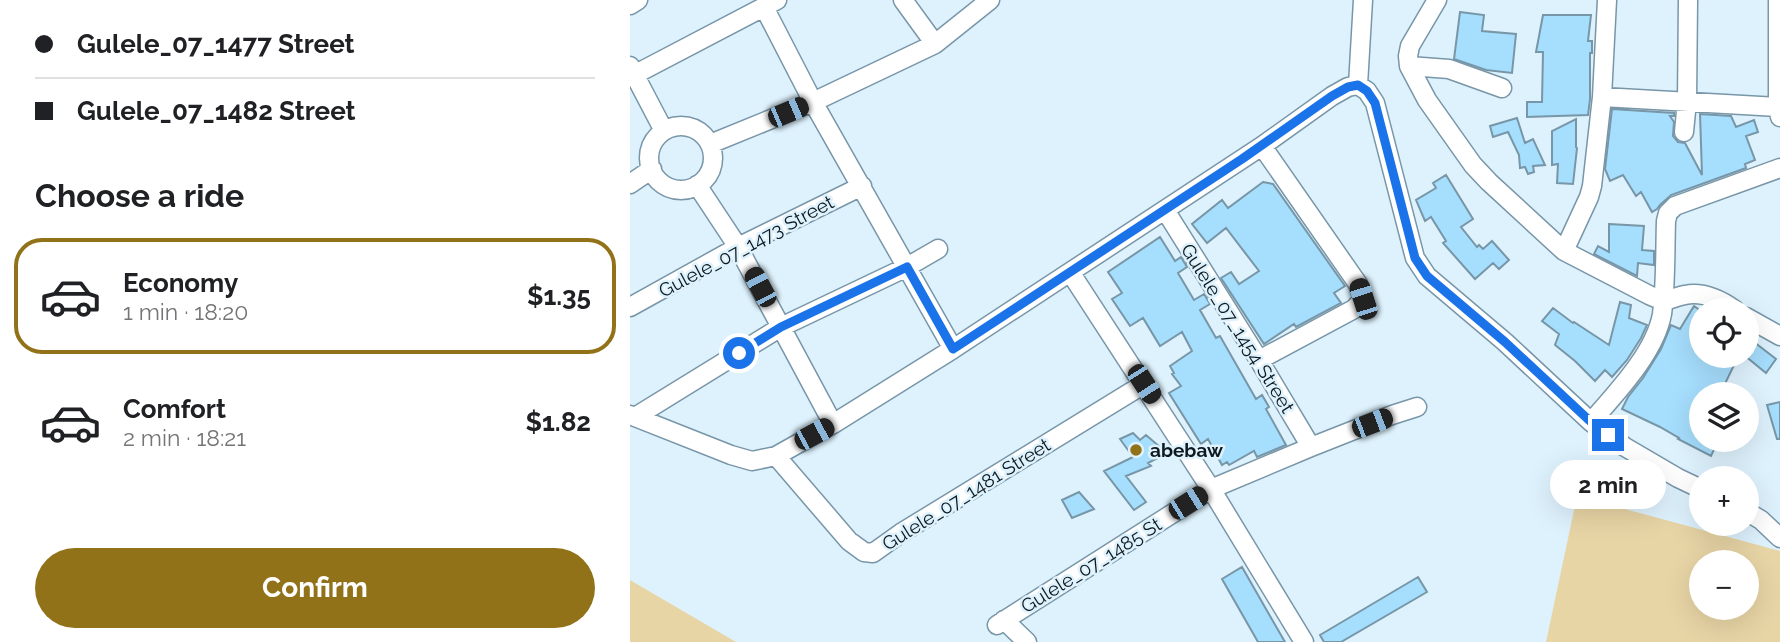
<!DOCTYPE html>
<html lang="en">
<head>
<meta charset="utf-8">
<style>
	body { margin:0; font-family:Raleway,sans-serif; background:#f6f6f6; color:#202124; height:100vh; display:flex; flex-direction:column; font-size:26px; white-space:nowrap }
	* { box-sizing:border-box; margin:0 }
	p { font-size:23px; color:#757577 }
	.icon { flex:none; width:38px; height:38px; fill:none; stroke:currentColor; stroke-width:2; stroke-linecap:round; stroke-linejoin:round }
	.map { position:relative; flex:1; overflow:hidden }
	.panel { display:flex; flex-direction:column; background:#fff; width:630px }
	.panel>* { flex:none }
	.hud { display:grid; align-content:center; height:154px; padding:0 35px; background:#fff }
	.controls { position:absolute; left:1059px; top:298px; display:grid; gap:14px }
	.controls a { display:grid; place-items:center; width:70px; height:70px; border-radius:50%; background:#fff; box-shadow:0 7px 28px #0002; font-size:35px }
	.end { position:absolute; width:32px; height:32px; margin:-16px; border:9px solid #1a73e8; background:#fff; box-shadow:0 0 0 4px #fff }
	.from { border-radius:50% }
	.bubble { position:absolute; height:49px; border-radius:24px; background:#fff; box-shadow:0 7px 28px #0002; font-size:23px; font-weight:700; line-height:49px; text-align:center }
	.car { position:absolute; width:21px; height:42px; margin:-21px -10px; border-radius:9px; box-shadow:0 0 5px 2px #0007; background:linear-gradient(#222 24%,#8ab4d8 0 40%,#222 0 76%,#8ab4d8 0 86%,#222 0) }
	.hud b { display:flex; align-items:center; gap:24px; height:66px; font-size:26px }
	.hud b+b { border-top:2px solid #e0e0e0 }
	.hud i { width:18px; height:18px; background:#202124 }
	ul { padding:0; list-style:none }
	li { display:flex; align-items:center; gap:21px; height:116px; margin:0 14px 10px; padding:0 21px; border:4px solid transparent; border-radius:28px }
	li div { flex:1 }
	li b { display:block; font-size:26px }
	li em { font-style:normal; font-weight:700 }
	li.active { border-color:#917218 }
	li>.icon { width:63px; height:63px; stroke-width:1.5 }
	h2 { padding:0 35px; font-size:32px; line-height:84px }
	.cta { display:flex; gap:14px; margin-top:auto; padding:14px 35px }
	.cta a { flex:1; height:80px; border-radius:42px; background:#917218; color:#fff; font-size:28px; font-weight:700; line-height:80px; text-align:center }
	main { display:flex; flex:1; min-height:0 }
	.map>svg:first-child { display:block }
	.green { fill:#e8d5a6; fill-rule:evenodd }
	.building { fill:#a6defd; stroke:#7796a7; stroke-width:2 }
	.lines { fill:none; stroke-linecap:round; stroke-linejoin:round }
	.minor-casing { stroke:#7896a8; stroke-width:21 }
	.minor { stroke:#fff; stroke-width:18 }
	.route { stroke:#1a73e8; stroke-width:9 }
	.poi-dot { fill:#917218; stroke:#def2fd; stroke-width:2.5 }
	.labels { text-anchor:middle; stroke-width:5; stroke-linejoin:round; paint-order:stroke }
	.street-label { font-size:19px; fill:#0d191f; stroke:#def2fd }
	.poi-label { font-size:19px; font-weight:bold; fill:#0d191f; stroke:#def2fd; text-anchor:start }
</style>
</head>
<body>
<main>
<section class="panel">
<div class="hud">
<b><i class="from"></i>Gulele_07_1477 Street</b>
<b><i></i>Gulele_07_1482 Street</b>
</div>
<h2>Choose a ride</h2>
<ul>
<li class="active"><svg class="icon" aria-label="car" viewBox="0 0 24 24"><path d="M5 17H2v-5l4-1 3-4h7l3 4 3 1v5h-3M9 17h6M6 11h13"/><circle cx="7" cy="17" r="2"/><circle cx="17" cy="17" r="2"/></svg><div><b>Economy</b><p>1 min · 18:20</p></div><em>$1.35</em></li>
<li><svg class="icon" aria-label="car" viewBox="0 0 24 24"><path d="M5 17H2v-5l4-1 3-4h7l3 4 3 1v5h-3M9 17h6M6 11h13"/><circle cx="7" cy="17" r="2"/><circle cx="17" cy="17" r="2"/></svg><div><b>Comfort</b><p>2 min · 18:21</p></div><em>$1.82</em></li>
</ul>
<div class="cta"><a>Confirm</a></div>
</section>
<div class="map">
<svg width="1150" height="642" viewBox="0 0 1150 642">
	<rect width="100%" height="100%" fill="#def2fd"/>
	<path class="green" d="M 947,496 L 1150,551 L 1150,642 L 916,642 ZM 1071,562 L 1116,562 L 1116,607 L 1071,607 Z
		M 0,580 L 106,642 L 0,642 Z"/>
	<path class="building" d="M 830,12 L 854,15 L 852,31 L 886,34 L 882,73 L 856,70 L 824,59 Z
		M 913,15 L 961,15 L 958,41 L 962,41 L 962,53 L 960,53 L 960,99 L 958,115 L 897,117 L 897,102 L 912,102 L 913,52 L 906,52 Z
		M 982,109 L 1044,113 L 1044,116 L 1040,116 L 1044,122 L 1043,136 L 1048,142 L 1055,143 L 1072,175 L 1070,114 L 1101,116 L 1106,127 L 1124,120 L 1128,132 L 1116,136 L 1125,160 L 1115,164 L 1116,168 L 1041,195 L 1030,205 L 1027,209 L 1022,212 L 1011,192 L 1006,196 L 993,175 L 980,181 L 975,169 Z
		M 887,118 L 895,143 L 903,139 L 915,165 L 903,166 L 904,172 L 898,174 L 895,167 L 890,168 L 889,155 L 878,132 L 863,137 L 860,126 Z
		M 946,119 L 946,147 L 947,148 L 943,184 L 927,183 L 928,164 L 922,165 L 922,131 Z
		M 816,175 L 843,219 L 831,227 L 847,247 L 849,245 L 853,249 L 862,241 L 879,260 L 869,269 L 863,263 L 845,279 L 813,243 L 816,241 L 801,217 L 795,221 L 786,200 L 806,188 L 803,183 Z
		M 633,182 L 643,184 L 715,286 L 704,293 L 711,303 L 666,327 L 664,324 L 634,344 L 591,278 L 601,272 L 609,284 L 629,271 L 596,228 L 577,243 L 562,224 L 592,200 L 598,208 Z
		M 979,224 L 1014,226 L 1012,250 L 1024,251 L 1024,265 L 1008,263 L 1007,276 L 964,254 L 968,246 L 979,252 Z
		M 530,237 L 545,261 L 551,257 L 557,267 L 548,273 L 564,300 L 574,294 L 580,304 L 570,310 L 586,338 L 590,336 L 626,399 L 632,395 L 639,407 L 636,409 L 656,445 L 627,457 L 624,451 L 599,465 L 597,462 L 592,465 L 578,439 L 571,444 L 539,393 L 551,386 L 542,374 L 544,373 L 540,366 L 562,351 L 552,332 L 530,346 L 513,318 L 500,326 L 482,299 L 492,293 L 478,272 Z
		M 990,302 L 1001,305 L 999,318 L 1017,325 L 1011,338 L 997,360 L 982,377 L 975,370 L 965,381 L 945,361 L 925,345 L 929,334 L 912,321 L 923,308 L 943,323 L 944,322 L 979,345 Z
		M 1064,306 L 1071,311 L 1071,355 L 1098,355 L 1107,359 L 1090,394 L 1071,394 L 1071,439 L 1089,439 L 1081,456 L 1048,439 L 1049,438 L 1030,427 L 992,409 L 998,397 L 1013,378 L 1031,349 L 1041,325 L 1050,329 Z
		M 1124,342 L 1146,359 L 1136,373 L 1114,355 L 1116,355 L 1116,352 Z
		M 1150,402 L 1150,439 L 1147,439 L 1137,405 Z
		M 503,433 L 510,440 L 516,435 L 537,453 L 518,463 L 521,466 L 496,476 L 516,502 L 504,510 L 474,471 L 503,457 L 490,439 Z
		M 449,492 L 464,509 L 442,518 L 432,500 Z
		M 612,567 L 640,616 L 655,642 L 628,642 L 592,579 Z
		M 788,577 L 797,592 L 711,642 L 694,642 L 690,635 Z"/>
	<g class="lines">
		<defs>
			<path id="minor" d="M 273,0 L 305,44
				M 807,0 L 780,46 L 778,56 L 779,66 L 797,100 L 843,165 L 859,182 L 934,251 L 1019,295 L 1033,301 C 1040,300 1048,296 1055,295 C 1074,291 1091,300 1105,310
				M 1148,0 L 1148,107 L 1150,117
				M 0,5 L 8,0
				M 134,7 L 183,102 L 323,349
				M 0,66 L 34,131
				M 779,66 L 819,69 L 872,88
				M 0,77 L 147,0
				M 728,85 L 737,91 L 745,103 L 785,258 L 797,276 L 875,342 L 961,422 L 995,447 L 1048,478 L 1071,489
				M 728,85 L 733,0
				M 972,97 L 1148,107
				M19 158a32 32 0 1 1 64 0a32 32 0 1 1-64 0Z
				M 1054,132 L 1057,101 L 1058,0
				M 80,144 L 183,102 L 305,44 L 360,0
				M 0,184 L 22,169
				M 67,185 L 108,247 L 203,424
				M 535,210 L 629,360 L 681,447
				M 934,251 L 959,197 L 962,186 L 972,97 L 977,0
				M 440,272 L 581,489 L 674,642
				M 0,307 L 108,247 L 232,186
				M 1116,317 L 1150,336
				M 629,360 L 724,309 L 733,299 L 728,284 L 632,146
				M 0,415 L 101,455 L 122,461 L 146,456 L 203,424 L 323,349 L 632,146 L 702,96 L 718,87 L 728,85
				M 5,417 L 151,327 L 277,267 L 308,249
				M 961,422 C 986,393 1025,353 1032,314 C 1036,284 1035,252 1036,221 L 1038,213 L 1045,206 L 1150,168
				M 146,456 L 219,541 L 234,552 L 243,553 L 271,533 L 514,384
				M 1116,511 L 1131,520 L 1150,538
				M 374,620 L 397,642
				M 367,625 L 581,489 L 681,447 L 762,415 L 787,407"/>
		</defs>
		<use href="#minor" class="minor-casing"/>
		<use href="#minor" class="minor"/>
	</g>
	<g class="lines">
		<path class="route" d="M 109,353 L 151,327 L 277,267 L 323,349 L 612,159 L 702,96 L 718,87 L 728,85 L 737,91 L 745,103 L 785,258 L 797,276 L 875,342 L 961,422 L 978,435"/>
	</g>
	<circle class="poi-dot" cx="506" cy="450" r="7"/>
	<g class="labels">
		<g class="street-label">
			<text transform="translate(116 246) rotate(-28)" y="7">Gulele_07_1473 Street</text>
			<text transform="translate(608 328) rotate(58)" y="7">Gulele_07_1454 Street</text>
			<text transform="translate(336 494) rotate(-32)" y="7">Gulele_07_1481 Street</text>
			<text transform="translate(461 565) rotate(-32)" y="7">Gulele_07_1485 St</text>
		</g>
		<g class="poi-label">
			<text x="520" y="457">abebaw</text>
		</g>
	</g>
</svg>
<div class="controls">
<a><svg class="icon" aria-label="locate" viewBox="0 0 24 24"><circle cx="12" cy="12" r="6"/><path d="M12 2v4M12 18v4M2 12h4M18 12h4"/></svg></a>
<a><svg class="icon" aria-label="layers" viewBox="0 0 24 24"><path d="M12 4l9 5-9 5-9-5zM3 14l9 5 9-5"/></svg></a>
<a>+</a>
<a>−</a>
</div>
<i class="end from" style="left:109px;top:353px"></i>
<i class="end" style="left:978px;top:435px"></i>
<div class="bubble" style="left:920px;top:460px;width:116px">2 min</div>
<i class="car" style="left:158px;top:112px;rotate:67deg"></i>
<i class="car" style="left:130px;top:287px;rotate:332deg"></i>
<i class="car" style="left:733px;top:299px;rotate:342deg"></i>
<i class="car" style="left:514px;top:384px;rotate:147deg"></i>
<i class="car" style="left:742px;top:423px;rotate:69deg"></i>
<i class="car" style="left:184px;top:434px;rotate:62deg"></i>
<i class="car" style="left:558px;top:503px;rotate:58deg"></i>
</div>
</main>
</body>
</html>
